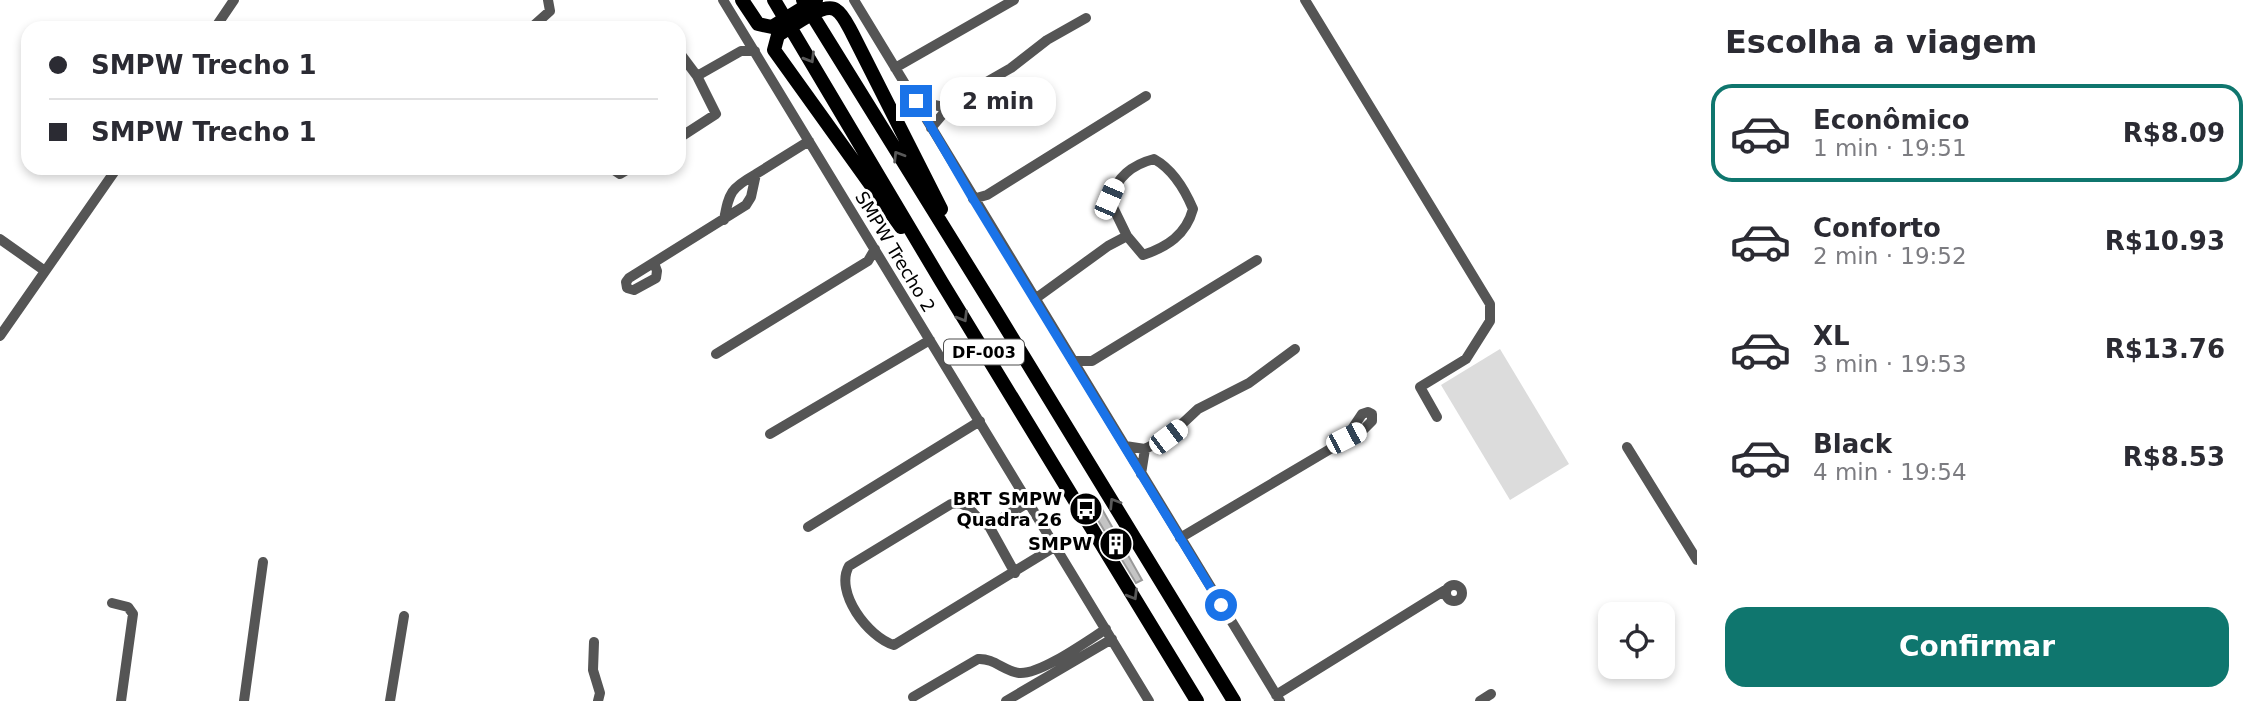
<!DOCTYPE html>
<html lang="pt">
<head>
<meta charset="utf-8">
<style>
	body { margin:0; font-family:"DejaVu Sans",sans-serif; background:#f7f7f7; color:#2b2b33; height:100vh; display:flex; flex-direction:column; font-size:26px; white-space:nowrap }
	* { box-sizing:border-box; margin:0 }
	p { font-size:23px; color:#7c7c81 }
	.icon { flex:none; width:38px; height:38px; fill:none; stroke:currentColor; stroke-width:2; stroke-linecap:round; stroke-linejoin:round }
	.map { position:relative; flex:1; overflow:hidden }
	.panel { display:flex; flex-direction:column; background:#fff; width:560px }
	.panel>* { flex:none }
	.top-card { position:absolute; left:21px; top:21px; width:665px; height:154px; border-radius:21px; box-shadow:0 4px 10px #0003; display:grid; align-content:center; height:154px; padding:0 28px; background:#fff }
	.fabs { position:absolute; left:1598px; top:602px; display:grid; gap:14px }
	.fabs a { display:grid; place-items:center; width:77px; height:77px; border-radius:14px; background:#fff; box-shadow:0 4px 10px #0003; font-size:35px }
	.end { position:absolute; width:32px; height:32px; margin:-16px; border:9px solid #1a73e8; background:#fff; box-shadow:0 0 0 4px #fff }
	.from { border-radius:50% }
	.bubble { position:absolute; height:49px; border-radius:21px; background:#fff; box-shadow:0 4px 10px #0003; font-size:23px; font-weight:600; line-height:49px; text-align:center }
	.car { position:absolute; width:21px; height:42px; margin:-21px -10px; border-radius:9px; box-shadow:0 0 5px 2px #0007; background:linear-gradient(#fff 24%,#345 0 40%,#fff 0 76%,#345 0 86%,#fff 0) }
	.top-card b { display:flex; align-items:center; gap:24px; height:66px; font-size:26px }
	.top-card b+b { border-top:2px solid #e1e1e2 }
	.top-card i { width:18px; height:18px; background:#2b2b33 }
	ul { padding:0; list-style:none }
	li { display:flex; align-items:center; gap:21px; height:98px; margin:0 14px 10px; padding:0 14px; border:4px solid transparent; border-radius:21px }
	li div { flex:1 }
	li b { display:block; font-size:26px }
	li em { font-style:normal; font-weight:600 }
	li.active { border-color:#0f766e }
	li>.icon { width:63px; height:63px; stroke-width:1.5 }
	h2 { padding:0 28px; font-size:32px; line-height:84px }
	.action { display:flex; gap:14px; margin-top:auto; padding:14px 28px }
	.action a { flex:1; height:80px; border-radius:21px; background:#0f766e; color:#fff; font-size:28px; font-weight:600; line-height:80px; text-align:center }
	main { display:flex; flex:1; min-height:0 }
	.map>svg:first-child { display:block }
	.green { fill:#dcdcdc }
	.building { fill:#c4c4c4; stroke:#999; stroke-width:2 }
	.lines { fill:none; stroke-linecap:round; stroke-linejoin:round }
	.minor { stroke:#555; stroke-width:10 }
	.highway { stroke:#000; stroke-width:14 }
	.oneway { stroke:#595959 }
	.route { stroke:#1a73e8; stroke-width:9 }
	.labels { text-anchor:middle; stroke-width:6; stroke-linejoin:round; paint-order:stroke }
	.shield { fill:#fff; stroke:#4c4c4c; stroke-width:2 }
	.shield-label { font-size:16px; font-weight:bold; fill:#000 }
	.street-label { font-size:18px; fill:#000; stroke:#fff }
	.poi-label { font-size:18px; font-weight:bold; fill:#000; stroke:#fff; text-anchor:end }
</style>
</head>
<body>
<main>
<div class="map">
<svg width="1697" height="701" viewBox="0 0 1697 701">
	<rect width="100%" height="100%" fill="#fff"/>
	<path class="green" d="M 1500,349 L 1569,464 L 1510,500 L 1441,385 Z"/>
	<path class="building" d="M 1098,502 L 1142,580 L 1136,583 L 1090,507 Z"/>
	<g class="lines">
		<path class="minor" d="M 723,0 L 1149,701
			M 854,0 L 1280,701
			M 1305,0 L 1490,304 L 1490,321 L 1466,359 L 1420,387 L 1437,417
			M 215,28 L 234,0
			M 531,28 L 550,11 L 548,0
			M 679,52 L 697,76 L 716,114 L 679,138
			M 895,68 L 1014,0
			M 697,76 L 741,51 L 755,51
			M 916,101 L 948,108
			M 931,128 L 948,108 L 962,96 L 1011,68 L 1047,40 L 1086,18
			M 611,168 L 620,174 L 630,168
			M 973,199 L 987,195 L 1146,96
			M 724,220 C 729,192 731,188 756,174
			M 0,239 L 45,271
			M 654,263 L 657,271 L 656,278 L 634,290 L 627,288 L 626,282 L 629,278 L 746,205 L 751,197 L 756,174 L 809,141
			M 1035,299 L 1108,246 L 1127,236 L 1143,255 C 1167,247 1186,235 1193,209 C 1185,190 1172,169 1154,159 C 1131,165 1118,177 1109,199 L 1127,236
			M 0,336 L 117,168
			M 716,354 L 868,261 L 875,249
			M 1073,361 L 1092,361 L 1257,260
			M 770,434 L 930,340
			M 1125,446 L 1145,449 L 1168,437 L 1198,409 L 1249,383 L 1295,349
			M 1627,447 L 1697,560
			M 1141,474 L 1145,449
			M 1029,502 L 989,526 C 973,520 971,499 951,504 L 849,566 C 834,592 868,637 894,645 L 1056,546
			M 989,526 L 1015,573
			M 808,527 L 980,421
			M 1180,538 L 1364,429 L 1372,421 L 1372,414 L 1368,412 L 1362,414 L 1346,438
			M1446 593a8 8 0 1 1 16 0a8 8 0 1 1-16 0Z
			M 112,603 L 128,607 L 133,614 L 121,701
			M 594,642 L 593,670 L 600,693 L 598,701
			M 1276,695 L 1447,589
			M 913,697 L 978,659 C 994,658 1004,671 1019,673 C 1040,675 1087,641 1106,629
			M 244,701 L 263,562
			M 390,701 L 404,616
			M 1006,701 L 1112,639
			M 1480,701 L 1491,694"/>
		<path class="highway" d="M 742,0 L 758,24 L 772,27 L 816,0
			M 774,0 L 941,281 L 1197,701
			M 803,0 C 948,233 1092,466 1234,701
			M 901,227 L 774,50 L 778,35 C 790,28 824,1 836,10 C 843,14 848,26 852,33 L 941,209"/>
	</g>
	<defs><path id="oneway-chevron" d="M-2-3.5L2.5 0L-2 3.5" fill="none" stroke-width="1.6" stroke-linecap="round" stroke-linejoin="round" transform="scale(1.75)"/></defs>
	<g class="oneway">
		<use href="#oneway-chevron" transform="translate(810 58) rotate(59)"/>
		<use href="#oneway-chevron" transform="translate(898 156) rotate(-122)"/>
		<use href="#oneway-chevron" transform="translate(963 317) rotate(59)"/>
		<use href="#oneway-chevron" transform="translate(1114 503) rotate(-122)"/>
		<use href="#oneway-chevron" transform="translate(1133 595) rotate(59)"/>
	</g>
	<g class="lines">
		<path class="route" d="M 916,101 L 973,199 L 1221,605"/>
	</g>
	<defs>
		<symbol id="bus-disc" viewBox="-11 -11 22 22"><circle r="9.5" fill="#000" stroke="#fff"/><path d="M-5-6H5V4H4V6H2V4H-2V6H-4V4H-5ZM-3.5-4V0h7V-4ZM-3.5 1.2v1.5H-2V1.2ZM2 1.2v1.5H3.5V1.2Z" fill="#fff"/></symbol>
		<symbol id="building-disc" viewBox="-11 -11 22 22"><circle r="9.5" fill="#000" stroke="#fff"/><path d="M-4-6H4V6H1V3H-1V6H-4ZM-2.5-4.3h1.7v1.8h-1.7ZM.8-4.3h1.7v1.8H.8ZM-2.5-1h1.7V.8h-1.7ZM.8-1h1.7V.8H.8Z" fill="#fff"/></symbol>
	</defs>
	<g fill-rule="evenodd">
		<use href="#bus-disc" x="1067" y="490" width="38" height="38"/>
		<use href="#building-disc" x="1097" y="525" width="38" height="38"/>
	</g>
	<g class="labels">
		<rect class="shield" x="944" y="339.5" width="80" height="25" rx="5"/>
		<g class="shield-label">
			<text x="984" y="358">DF-003</text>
		</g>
		<g class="street-label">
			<text transform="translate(895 252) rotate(59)" y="6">SMPW Trecho 2</text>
		</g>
		<g class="poi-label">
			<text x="1062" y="505">BRT SMPW<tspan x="1062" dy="21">Quadra 26</tspan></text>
			<text x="1092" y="550">SMPW</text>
		</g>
	</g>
</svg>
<div class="fabs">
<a><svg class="icon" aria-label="locate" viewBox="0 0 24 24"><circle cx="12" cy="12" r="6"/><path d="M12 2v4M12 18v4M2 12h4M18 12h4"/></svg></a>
</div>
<i class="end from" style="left:1221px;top:605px"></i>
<i class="end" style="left:916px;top:101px"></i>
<div class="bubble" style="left:940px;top:77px;width:116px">2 min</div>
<i class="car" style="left:1109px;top:199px;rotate:23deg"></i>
<i class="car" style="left:1168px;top:437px;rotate:53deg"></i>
<i class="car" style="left:1346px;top:438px;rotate:63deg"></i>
<div class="top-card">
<b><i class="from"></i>SMPW Trecho 1</b>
<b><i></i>SMPW Trecho 1</b>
</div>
</div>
<section class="panel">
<h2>Escolha a viagem</h2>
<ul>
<li class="active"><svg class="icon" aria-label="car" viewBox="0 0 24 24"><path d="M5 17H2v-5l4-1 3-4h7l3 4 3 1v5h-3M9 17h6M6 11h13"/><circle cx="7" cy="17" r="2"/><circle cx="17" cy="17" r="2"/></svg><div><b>Econômico</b><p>1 min · 19:51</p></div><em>R$8.09</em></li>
<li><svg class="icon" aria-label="car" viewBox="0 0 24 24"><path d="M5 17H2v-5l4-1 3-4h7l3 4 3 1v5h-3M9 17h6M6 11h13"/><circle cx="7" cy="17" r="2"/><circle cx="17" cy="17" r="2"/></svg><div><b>Conforto</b><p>2 min · 19:52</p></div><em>R$10.93</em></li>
<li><svg class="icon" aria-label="car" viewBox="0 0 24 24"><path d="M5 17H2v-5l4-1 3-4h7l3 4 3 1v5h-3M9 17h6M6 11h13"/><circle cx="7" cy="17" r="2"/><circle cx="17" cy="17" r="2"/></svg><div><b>XL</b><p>3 min · 19:53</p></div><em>R$13.76</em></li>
<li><svg class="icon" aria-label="car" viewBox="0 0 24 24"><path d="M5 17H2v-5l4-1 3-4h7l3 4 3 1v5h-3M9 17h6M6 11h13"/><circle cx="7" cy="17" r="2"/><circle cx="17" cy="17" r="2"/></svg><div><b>Black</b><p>4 min · 19:54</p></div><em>R$8.53</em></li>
</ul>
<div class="action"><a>Confirmar</a></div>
</section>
</main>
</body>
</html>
